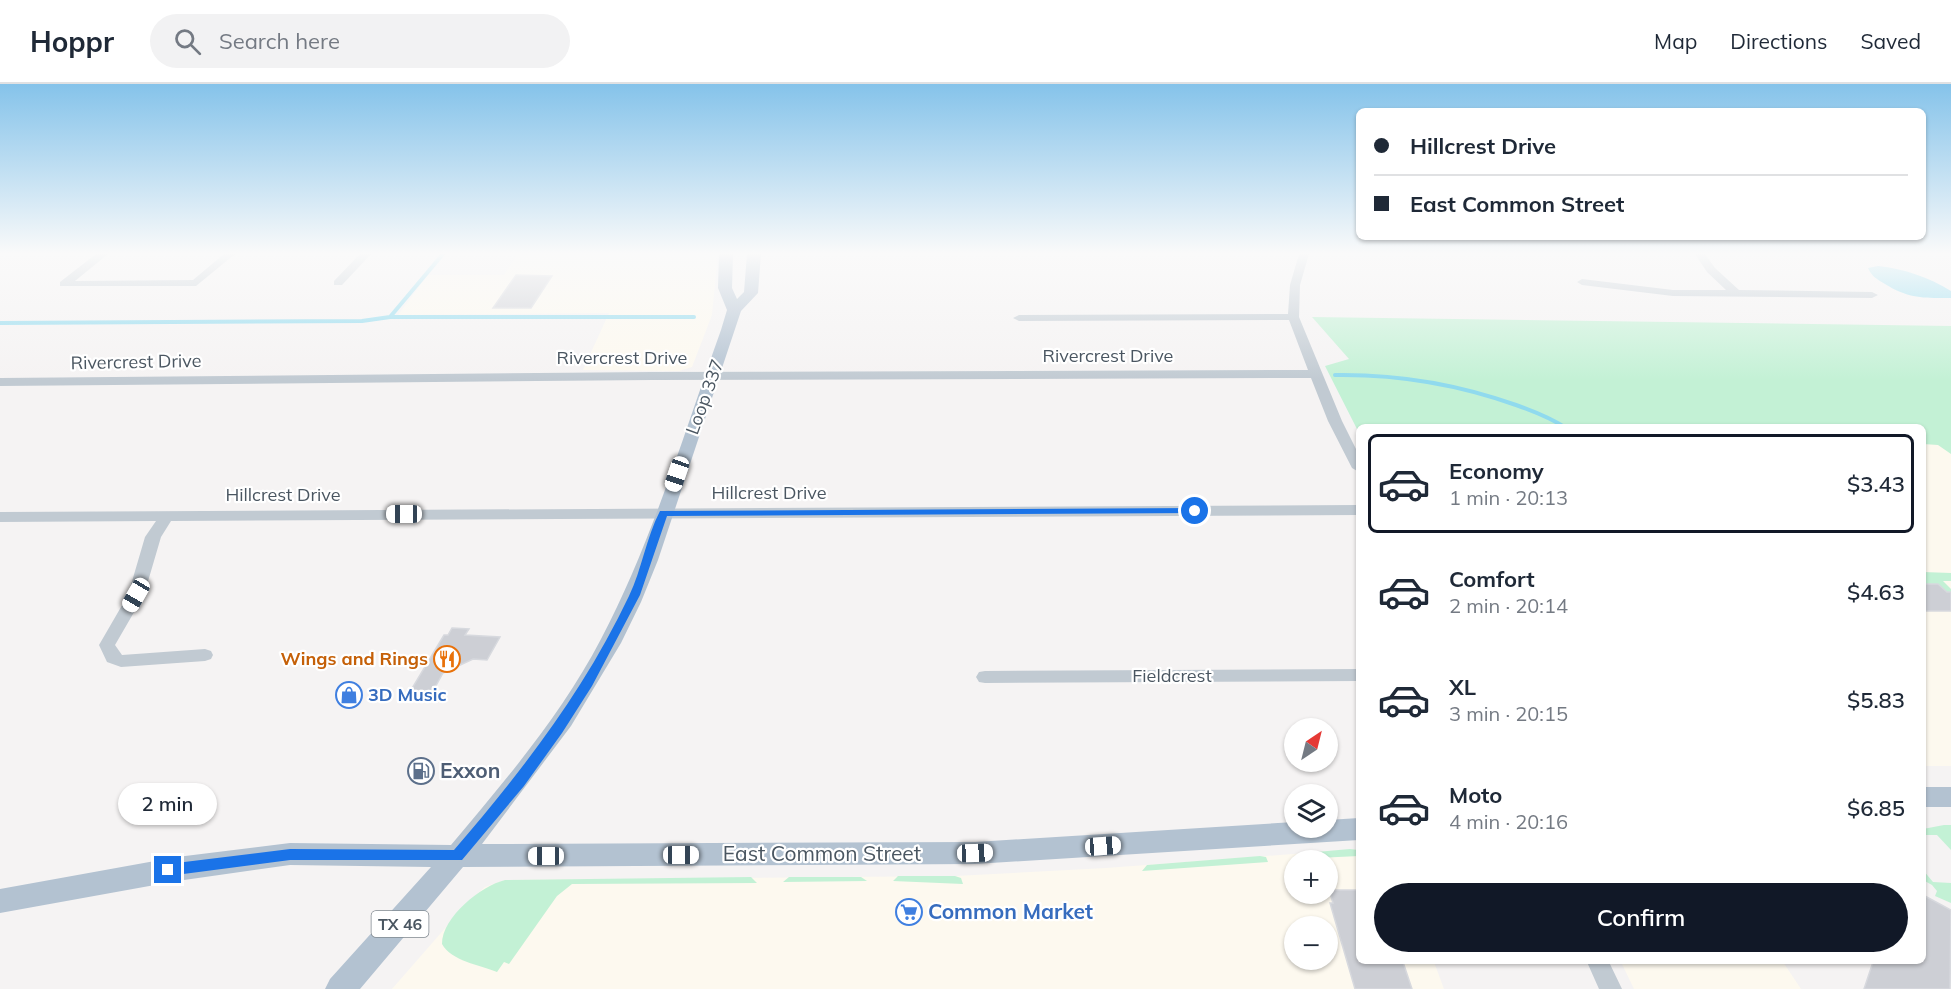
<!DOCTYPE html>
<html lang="en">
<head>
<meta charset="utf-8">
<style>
	body { margin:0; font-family:Mulish,sans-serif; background:#f2f2f3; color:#1f2937; height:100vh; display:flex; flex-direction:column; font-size:22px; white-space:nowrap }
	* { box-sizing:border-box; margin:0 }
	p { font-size:20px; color:#747a83 }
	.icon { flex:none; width:33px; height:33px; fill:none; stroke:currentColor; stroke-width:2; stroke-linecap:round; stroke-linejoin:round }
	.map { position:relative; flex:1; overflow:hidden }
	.side { position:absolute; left:1356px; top:340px; width:570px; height:540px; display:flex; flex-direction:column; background:#fff; border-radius:9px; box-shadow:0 2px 4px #0004 }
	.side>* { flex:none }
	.guide { position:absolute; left:1356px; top:24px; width:570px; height:132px; border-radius:9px; box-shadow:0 2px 4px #0004; display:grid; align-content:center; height:132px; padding:0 18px; background:#fff }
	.needle { width:39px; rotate:35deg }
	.controls { position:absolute; left:1284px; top:634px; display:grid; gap:12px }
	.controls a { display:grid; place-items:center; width:54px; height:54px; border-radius:50%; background:#fff; box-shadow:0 2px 4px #0004; font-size:30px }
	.end { position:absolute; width:27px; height:27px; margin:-14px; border:8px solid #1a73e8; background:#fff; box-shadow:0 0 0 3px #fff }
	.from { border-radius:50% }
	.bubble { position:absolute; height:42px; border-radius:21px; background:#fff; box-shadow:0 2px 4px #0004; font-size:20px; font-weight:600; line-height:42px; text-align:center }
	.car { position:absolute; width:18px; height:36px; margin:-18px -9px; border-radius:8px; box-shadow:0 0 4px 2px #0007; background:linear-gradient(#fff 24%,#345 0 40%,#fff 0 76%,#345 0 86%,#fff 0) }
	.guide b { display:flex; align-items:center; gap:21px; height:57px; font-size:22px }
	.guide b+b { border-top:2px solid #e0e1e3 }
	.guide i { width:15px; height:15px; background:#1f2937 }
	ul { padding:10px 0 0; list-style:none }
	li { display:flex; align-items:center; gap:18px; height:99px; margin:0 12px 9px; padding:0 6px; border:3px solid transparent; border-radius:9px }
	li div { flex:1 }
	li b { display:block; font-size:22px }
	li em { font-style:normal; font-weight:600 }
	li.on { border-color:#111827 }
	li>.icon { width:54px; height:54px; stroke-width:1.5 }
	.cta { display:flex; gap:12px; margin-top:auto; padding:12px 18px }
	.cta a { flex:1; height:69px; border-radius:36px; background:#111827; color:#fff; font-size:24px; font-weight:600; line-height:69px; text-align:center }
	header { display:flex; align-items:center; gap:36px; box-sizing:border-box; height:84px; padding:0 30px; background:#fff; border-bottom:2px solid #e0e1e3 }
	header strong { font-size:28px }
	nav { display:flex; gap:33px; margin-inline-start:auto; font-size:21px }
	.search { width:420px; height:54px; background:#f2f2f3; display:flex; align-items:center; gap:15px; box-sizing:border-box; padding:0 21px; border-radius:33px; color:#747a83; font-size:22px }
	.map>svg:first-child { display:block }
	.commercial { fill:#fdf9ef; fill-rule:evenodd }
	.green { fill:#c3f1d5 }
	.water { fill:#90daee }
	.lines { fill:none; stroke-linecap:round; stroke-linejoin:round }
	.stream { stroke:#90daee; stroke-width:4 }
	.building { fill:#cdcfd5; stroke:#d7d9de; stroke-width:1.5 }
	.minor { fill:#c1cad2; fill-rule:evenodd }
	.major { fill:#b3c2d1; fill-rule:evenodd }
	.route { fill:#1a73e8 }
	.labels { text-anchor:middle; stroke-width:4.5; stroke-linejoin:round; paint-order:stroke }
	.shield { fill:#fff; stroke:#808990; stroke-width:1.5 }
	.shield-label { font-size:16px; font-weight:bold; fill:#4a5661 }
	.street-label { font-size:18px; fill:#4a5661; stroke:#fff }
	.food-label { font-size:18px; font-weight:bold; fill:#c56008; stroke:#fff; text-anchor:end }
	.shop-label { font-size:18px; font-weight:bold; fill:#366cbe; stroke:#fff; text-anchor:start }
	.near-service-label { font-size:21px; font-weight:bold; fill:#4e5e75; stroke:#fff; text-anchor:start }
	.near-street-label { font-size:21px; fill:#4a5661; stroke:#fff }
	.near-shop-label { font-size:21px; font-weight:bold; fill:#366cbe; stroke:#fff; text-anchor:start }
</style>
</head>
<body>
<header>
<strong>Hoppr</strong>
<div class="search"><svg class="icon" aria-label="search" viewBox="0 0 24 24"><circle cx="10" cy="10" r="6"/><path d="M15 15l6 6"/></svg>Search here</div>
<nav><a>Map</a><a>Directions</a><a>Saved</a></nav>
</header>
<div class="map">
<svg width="1951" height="905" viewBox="0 0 1951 905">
	<rect width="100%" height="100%" fill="#f5f3f3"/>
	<path class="commercial" d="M 518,170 L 716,170 L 717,179 L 712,231 L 692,283 L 679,287 L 583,286 L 609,229 L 398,231 L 428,191 L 504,191 Z
		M 1923,350 L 1951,365 L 1951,682 L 1923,682 Z
		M 1359,765 L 1359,878 L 1434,878 L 1444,905 L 392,905 L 468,818 L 485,803 L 505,796 L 955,792 L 1106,784 ZM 1294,777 L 1328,777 L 1328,810 L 1294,810 ZM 1294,843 L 1328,843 L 1328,876 L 1294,876 Z
		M 1621,878 L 1783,878 L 1801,905 L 1634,905 Z"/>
	<path class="green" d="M 1312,233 L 1951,242 L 1951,370 L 1938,361 L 1923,360 L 1923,344 L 1359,344 L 1358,347 L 1325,282 L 1349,275 Z
		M 1923,488 L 1951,489 L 1951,497 L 1943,497 L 1951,505 L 1951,508 L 1947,508 L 1938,500 L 1923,500 Z
		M 1944,741 L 1951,741 L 1951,766 L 1937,751 L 1923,751 L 1923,745 Z
		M 1350,765 L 1359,766 L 1359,772 L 1296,775 L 1299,770 L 1305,769 Z
		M 1260,772 L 1266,773 L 1268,778 L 1142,787 L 1147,781 Z
		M 1923,786 L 1933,798 L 1951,799 L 1951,819 L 1935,812 L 1937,807 L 1932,801 L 1923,796 Z
		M 898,792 L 955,792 L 961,794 L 963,800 L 893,797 Z
		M 751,793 L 757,799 L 572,800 L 557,812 L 509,880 L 504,878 L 497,888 C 480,881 451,877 442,860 C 442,833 481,802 505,796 Z
		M 789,793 L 861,793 L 867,797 L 783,798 Z"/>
	<path class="water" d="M 1878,182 C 1905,185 1928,193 1951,207 L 1951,214 C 1924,214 1909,215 1885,200 C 1877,195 1872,193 1868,184 Z"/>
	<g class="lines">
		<path class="stream" d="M 391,233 L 694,233
			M 0,239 L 362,237 L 390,233 L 443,170
			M 1335,291 C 1398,290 1457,300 1516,321 C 1533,327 1551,334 1566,344"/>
	</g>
	<path class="building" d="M 516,191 L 552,192 L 531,224 L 493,224 Z
		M 1923,500 L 1938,500 L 1947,508 L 1951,508 L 1951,527 L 1923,527 Z
		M 452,544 L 469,545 L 465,551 L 500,553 L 487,576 L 473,575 L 443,589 L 433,607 L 411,606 L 444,551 L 448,551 Z
		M 1329,806 L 1359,806 L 1359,878 L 1403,878 L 1412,905 L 1355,905 L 1330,819 L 1333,819 Z
		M 1923,811 L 1951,826 L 1950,905 L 1864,905 L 1873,878 L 1923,878 Z"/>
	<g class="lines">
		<path class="minor" d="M 96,170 L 108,170 L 75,197 L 193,196 L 224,170 L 235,170 L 196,202 L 60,202 L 60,198 Z
			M 360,170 L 371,170 L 342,201 L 334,201 L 334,197 Z
			M 1299,170 L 1309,170 L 1300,201 L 1299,233 L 1342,337 L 1359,371 L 1359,388 L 1352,384 L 1328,337 L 1311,294 L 652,296 L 0,302 L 0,294 L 652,288 L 1308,286 L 1289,236 L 1019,237 L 1013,234 L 1019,231 L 1288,230 L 1290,201 Z
			M 1695,170 L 1705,170 L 1715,184 L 1739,206 L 1872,208 L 1878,211 L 1872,214 L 1673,212 L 1582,201 L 1577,198 L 1582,195 L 1673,206 L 1726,206 L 1707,188 Z
			M 1359,421 L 1359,431 L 171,437 L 161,453 L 144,511 L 115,561 L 122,571 L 205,565 L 211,567 L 213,571 L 211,575 L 205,577 L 121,583 L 107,578 L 99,561 L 128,511 L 145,453 L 156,437 L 0,438 L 0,428 Z
			M 1359,585 L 1359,597 L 985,599 L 979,598 L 976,593 L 979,588 L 985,587 Z
			M 1587,878 L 1609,878 L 1622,905 L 1599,905 Z"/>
		<path class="major" d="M 719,170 L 733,170 L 732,204 L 737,215 L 744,208 L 747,170 L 761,170 L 758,209 L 741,227 L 658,476 L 641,518 L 621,559 L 571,642 L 482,760 L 975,758 L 1294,738 L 1294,744 L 1328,744 L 1328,736 L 1359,734 L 1359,756 L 975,780 L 463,783 L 360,905 L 325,905 L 330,895 L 431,783 L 290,781 L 177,797 L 0,829 L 0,805 L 177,773 L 290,759 L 451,761 C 505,697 562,630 601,555 C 652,458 684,349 721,246 L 727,226 L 718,204 Z
			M 1923,703 L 1951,703 L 1951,723 L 1923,723 Z"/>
	</g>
	<linearGradient id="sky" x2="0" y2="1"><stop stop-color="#85c3ea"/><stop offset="0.57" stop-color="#fafafa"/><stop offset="1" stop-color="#fafafa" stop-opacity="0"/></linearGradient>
	<rect width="1951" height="297" fill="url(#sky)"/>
	<path class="route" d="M 1195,424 L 1199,425 L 1199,429 L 667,432 L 640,511 L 592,602 L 562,649 L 524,702 L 462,776 L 290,776 L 168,792 L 164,790 L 162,786 L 164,782 L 168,780 L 290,765 L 454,766 C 522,687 584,607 629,512 C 642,485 646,454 660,427 Z"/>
	<defs>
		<symbol id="restaurant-ring" viewBox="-11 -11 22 22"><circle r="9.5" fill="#fff" stroke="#e8710a" stroke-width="1.5"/><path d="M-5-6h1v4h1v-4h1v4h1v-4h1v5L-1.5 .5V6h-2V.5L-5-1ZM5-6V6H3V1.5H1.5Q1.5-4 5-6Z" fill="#e8710a"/></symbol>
		<symbol id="shop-ring" viewBox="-11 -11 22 22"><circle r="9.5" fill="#fff" stroke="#3f7fe0" stroke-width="1.5"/><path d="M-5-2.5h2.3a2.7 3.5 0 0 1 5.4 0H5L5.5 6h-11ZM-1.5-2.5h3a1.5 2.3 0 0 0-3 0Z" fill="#3f7fe0"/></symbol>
		<symbol id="fuel-ring" viewBox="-11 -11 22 22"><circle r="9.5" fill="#fff" stroke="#5c6f8a" stroke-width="1.5"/><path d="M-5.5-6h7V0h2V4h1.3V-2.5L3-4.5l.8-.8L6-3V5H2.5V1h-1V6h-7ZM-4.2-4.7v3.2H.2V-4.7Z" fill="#5c6f8a"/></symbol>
		<symbol id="supermarket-ring" viewBox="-11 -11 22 22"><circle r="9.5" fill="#fff" stroke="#3f7fe0" stroke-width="1.5"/><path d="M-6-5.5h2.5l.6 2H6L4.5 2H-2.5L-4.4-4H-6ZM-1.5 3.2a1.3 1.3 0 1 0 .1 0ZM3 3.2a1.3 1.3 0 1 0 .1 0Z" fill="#3f7fe0"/></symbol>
	</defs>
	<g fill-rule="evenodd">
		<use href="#restaurant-ring" x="432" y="560" width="30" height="30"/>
		<use href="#shop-ring" x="334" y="596" width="30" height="30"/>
		<use href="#fuel-ring" x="406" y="672" width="30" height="30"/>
		<use href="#supermarket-ring" x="894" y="813" width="30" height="30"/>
	</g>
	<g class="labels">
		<rect class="shield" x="371.5" y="827" width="57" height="26" rx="4.5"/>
		<g class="shield-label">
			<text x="400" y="846">TX 46</text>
		</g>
		<g class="street-label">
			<text x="1108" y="278">Rivercrest Drive</text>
			<text x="622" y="280">Rivercrest Drive</text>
			<text transform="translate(136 278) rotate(-1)" y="6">Rivercrest Drive</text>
			<text transform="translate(705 313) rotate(-70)" y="6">Loop 337</text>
			<text x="769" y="415">Hillcrest Drive</text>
			<text x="283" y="417">Hillcrest Drive</text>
			<text x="1172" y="598">Fieldcrest</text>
		</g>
		<g class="food-label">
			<text x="428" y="581">Wings and Rings</text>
		</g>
		<g class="shop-label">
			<text x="368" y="617">3D Music</text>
		</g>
		<g class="near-service-label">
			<text x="440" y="694">Exxon</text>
		</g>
		<g class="near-street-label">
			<text x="822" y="777">East Common Street</text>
		</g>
		<g class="near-shop-label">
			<text x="928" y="835">Common Market</text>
		</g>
	</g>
</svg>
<div class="controls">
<a><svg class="needle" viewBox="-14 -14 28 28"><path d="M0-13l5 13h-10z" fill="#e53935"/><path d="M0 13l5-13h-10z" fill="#747a83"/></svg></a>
<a><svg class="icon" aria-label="layers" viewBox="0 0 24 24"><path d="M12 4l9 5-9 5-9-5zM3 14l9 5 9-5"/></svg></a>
<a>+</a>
<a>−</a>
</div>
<i class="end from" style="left:1195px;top:427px"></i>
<i class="end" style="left:168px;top:786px"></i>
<div class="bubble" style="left:118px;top:699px;width:99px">2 min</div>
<i class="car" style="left:677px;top:390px;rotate:199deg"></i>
<i class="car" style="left:404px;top:430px;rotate:270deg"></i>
<i class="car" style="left:136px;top:511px;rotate:210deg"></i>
<i class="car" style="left:1103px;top:762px;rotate:86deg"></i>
<i class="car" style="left:975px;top:769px;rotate:88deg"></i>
<i class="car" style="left:681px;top:771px;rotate:90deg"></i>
<i class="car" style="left:546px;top:772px;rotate:270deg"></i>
<div class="guide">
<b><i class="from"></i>Hillcrest Drive</b>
<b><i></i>East Common Street</b>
</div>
<section class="side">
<ul>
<li class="on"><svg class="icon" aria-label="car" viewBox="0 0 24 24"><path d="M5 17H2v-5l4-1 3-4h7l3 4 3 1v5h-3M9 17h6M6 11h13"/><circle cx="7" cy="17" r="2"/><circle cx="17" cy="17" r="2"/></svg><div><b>Economy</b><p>1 min · 20:13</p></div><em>$3.43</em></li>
<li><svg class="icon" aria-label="car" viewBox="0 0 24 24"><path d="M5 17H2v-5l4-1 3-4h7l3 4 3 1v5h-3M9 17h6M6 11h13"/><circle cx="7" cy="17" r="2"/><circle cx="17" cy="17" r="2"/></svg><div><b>Comfort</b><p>2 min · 20:14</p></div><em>$4.63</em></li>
<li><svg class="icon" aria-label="car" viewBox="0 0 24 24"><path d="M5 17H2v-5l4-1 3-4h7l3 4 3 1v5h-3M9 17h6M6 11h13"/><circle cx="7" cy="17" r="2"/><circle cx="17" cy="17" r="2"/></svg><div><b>XL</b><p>3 min · 20:15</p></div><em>$5.83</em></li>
<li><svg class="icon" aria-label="car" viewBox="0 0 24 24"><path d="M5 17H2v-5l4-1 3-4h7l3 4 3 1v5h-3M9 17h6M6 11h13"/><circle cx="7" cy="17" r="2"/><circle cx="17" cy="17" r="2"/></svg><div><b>Moto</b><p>4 min · 20:16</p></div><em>$6.85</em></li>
</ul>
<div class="cta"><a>Confirm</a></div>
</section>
</div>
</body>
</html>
